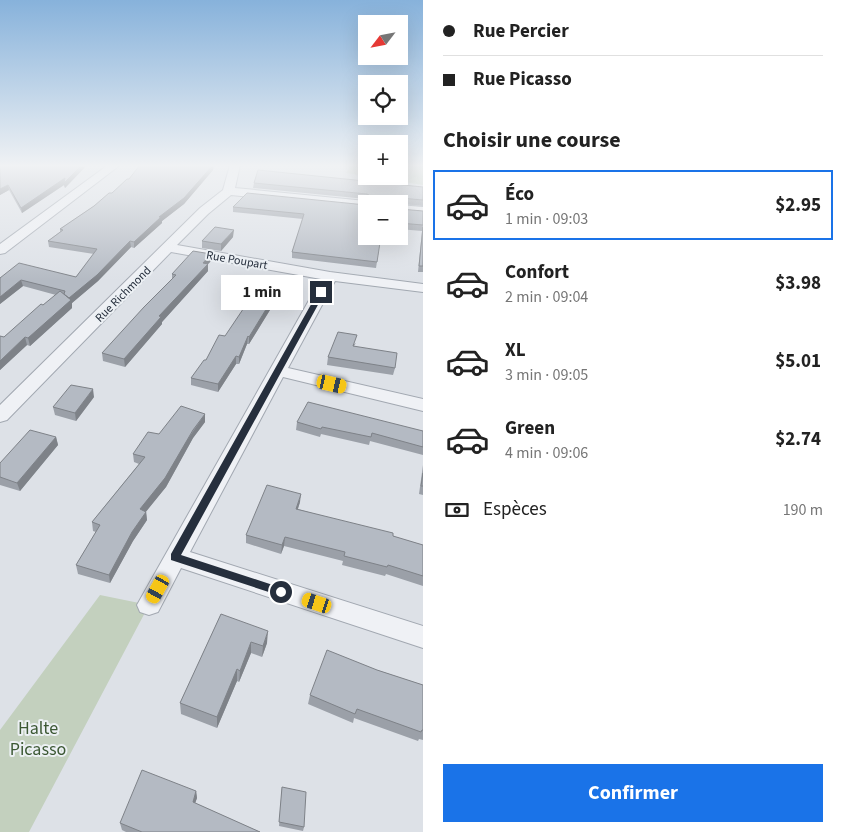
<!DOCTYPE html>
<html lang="fr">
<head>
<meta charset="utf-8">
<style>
	body { margin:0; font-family:"Source Sans 3",sans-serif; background:#f6f6f6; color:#222; height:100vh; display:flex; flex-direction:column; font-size:19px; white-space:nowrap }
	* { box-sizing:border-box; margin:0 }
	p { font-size:16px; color:#767676 }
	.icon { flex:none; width:28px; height:28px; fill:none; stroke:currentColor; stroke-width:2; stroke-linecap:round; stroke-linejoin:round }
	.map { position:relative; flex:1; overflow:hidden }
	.drawer { display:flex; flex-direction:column; background:#fff; width:420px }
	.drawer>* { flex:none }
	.hud { display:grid; align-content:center; height:110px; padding:0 20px; background:#fff }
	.needle { width:32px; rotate:238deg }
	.controls { position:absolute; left:358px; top:15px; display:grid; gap:10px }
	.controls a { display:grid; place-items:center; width:50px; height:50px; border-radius:0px; background:#fff; box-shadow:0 5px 20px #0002; font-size:25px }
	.end { position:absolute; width:22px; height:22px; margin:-11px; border:6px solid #262f3d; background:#fff; box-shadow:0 0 0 2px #fff }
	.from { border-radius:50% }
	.bubble { position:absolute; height:35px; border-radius:0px; background:#fff; box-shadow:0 5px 20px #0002; font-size:16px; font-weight:700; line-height:35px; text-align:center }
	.car { position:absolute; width:15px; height:30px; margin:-15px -8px; border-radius:6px; box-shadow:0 0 4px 1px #0007; background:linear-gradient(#f5c518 24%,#345 0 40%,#f5c518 0 76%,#345 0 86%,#f5c518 0) }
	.hud b { display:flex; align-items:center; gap:18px; height:48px; font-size:19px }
	.hud b+b { border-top:1px solid #e0e0e0 }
	.hud i { width:12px; height:12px; background:#222 }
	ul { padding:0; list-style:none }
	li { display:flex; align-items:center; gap:15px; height:70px; margin:0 10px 8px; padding:0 10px; border:2px solid transparent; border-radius:0px }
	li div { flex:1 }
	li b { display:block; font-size:19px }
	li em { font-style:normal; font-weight:700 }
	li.active { border-color:#1a73e8 }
	li>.icon { width:45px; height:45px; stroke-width:1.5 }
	h2 { padding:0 20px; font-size:22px; line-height:60px }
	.pay { display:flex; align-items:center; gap:12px; height:55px; padding:0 20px; font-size:19px }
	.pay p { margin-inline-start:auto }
	.action { display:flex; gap:10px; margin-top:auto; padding:10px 20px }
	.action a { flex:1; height:58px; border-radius:0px; background:#1a73e8; color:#fff; font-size:20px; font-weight:700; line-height:58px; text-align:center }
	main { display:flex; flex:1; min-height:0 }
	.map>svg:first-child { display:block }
	.green { fill:#c3d0be }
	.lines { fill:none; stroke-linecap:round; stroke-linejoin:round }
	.minor-casing { stroke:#a2a8b1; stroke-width:2 }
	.minor { fill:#eff1f5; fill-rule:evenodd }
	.wall { fill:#9ba0a8 }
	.shaded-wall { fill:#7e8288 }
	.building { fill:#b4bac3; stroke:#7e8288 }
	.route { fill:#262f3d }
	.labels { text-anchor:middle; stroke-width:4; stroke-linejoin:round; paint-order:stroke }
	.far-street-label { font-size:12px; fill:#262f3d; stroke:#ecf0f4 }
	.near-park-label { font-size:18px; fill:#3c5834; stroke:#ecf0f4 }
</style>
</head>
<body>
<main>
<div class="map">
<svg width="423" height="832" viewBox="0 0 423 832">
	<rect width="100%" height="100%" fill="#dde1e7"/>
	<path class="green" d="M 351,165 L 366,165 L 366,176 L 399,176 L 399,165 L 423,165 L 423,185 L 346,173 Z
		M 100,595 L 149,605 L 29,832 L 0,832 L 0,730 Z"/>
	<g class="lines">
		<defs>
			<path id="minor" d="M 108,165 L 120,165 L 5,253 L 0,254 L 0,244 Z
				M 230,165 L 240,165 L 235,188 L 366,201 L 371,204 L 366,204 L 366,209 L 231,195 L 208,214 L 177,245 L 330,272 L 423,284 L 423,292 L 335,281 L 288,368 L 423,399 L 423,411 L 283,377 L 190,552 L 423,626 L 423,648 L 181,568 L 158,612 L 149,615 L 140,612 L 137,605 L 321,279 L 171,252 L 7,420 L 0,422 L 0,405 L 200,208 L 223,190 Z
				M 399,205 L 423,207 L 423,215 L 399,213 Z"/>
		</defs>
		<use href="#minor" class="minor-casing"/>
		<use href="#minor" class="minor"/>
	</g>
	<path class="wall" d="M 0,165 L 87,165 L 65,188 L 64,185 L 22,213 L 9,190 L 0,195 Z
		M 213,170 L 184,204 L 162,221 L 162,223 L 134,248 L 131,247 L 98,281 L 72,303 L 72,308 L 30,346 L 27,345 L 0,370 L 0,336 L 4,337 L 56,295 L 23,286 L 0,304 L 0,278 L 76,277 L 94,254 L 49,247 L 48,241 L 60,232 L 60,229 L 94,206 L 112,193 L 129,179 Z
		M 254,183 L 423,187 L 423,206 L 369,201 L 366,199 L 253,188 Z
		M 366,205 L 381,236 L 376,268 L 292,258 L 292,252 L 303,219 L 233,212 L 233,207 Z
		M 399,208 L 400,209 L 423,211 L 423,272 L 418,272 L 422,231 L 399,229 Z
		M 233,237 L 221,251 L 202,248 L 202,241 Z
		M 211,261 L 208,264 L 208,271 L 162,322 L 162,324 L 125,367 L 103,361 L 102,353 L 172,279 L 172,274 Z
		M 281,292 L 249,344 L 247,344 L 239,364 L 236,364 L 218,392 L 191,385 L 191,378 L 225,336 Z
		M 356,343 L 354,346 L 395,368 L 393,375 L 327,365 L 328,357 Z
		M 94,397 L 76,421 L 55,415 L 53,407 Z
		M 205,414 L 205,422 L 193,438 L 166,487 L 146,511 L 147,520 L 133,541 L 110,583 L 78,574 L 76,565 L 96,532 L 93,531 L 92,522 L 139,464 L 134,462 L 133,454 L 159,434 Z
		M 297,422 L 423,431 L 423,455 L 370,441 L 369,445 L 321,434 L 320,437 L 296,430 Z
		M 56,437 L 58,445 L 20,491 L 0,485 L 0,463 Z
		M 423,465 L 423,495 L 419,494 Z
		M 300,502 L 298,509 L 423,545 L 423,586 L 386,574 L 385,576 L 342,565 L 343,561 L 284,546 L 281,554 L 246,543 L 246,535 Z
		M 221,614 L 267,643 L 262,657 L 251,653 L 239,682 L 237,681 L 217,728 L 181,714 L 180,703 Z
		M 377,670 L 423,685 L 423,740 L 419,739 L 418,741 L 354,718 L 353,723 L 308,704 L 310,695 Z
		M 282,787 L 304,827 L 303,831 L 279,826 Z
		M 196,791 L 197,798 L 195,803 L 260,832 L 126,832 L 122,830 L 120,823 Z"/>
	<path class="shaded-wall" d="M 82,165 L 87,165 L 65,188 L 64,185 L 22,213 L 21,208 Z
		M 213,165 L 214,165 L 213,170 L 184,204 L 162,221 L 162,223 L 134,248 L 134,242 Z
		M 8,185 L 9,190 L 0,195 L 0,189 Z
		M 234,230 L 233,237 L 221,251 L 221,244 Z
		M 130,241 L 131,247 L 98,281 L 72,303 L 72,308 L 30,346 L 28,338 L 68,299 Z
		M 211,254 L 211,261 L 208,264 L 208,271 L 162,322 L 162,324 L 125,367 L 124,359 L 203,263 Z
		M 21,280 L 23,286 L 0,304 L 0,297 Z
		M 281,285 L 281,292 L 249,344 L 249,337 Z
		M 248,336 L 247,344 L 239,364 L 239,357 Z
		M 25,337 L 27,345 L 0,370 L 0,361 Z
		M 236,356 L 236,364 L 218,392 L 218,384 Z
		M 93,389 L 94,397 L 76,421 L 75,413 Z
		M 205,414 L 205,422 L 193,438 L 166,487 L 141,518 L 140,509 Z
		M 56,437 L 58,445 L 20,491 L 17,483 Z
		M 301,494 L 300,502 L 295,517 L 296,509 Z
		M 146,512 L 147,520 L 133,541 L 110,583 L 109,575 L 132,532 Z
		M 285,537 L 284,546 L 281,554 L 282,545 Z
		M 268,631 L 267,643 L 262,657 L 263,646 Z
		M 251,642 L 251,653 L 239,682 L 240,671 Z
		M 237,669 L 237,681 L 217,728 L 217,717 Z
		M 196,791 L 197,798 L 193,809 L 193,802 Z"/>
	<path class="building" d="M 0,165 L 82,165 L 64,183 L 65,178 L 21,208 L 8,185 L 0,189 Z
		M 140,165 L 213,165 L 184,198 L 159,217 L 161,217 L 134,242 L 130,241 L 97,275 L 69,298 L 64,294 L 65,291 L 21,280 L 0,297 L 0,278 L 19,263 L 76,277 L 97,249 L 48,241 L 63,230 L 60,229 L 94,206 L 109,193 L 112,193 L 127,179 L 129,179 Z
		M 258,170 L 423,187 L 423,200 L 400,198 L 398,199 L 398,204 L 367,204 L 369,200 L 374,198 L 367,194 L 254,183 Z
		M 247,193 L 366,205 L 366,236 L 381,236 L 377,262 L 292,252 L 304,214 L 233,207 Z
		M 399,208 L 400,209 L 423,211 L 423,225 L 399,223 Z
		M 215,227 L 234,230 L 221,244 L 202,241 Z
		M 423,227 L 423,266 L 419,266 Z
		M 193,251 L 211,254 L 203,263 L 208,264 L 159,316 L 161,317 L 124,359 L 102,353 L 144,307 L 176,275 L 172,274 Z
		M 262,281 L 281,285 L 249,337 L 248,336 L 239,357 L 236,356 L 218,384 L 191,378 L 204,360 L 206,360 L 219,335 L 225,336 Z
		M 60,291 L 71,300 L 28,338 L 25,337 L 0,361 L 0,336 L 4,337 L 41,304 L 43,305 Z
		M 338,332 L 357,335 L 353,346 L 397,353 L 395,368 L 328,357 Z
		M 71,385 L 93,389 L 75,413 L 53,407 Z
		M 308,402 L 423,431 L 423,447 L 372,433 L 371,437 L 322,427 L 321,429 L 297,422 Z
		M 181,406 L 205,414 L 193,430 L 165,478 L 140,509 L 146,512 L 132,532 L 109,575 L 76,565 L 100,525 L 92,522 L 145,457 L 133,454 L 148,432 L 159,434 Z
		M 30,430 L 56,437 L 17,483 L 0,477 L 0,463 Z
		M 423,473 L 423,486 L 421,486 Z
		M 267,485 L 301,494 L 296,509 L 393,533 L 393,536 L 423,545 L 423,576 L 388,565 L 387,567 L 344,556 L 345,552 L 285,537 L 282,545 L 246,535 Z
		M 221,614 L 268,631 L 263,646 L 251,642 L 240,671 L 237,669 L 217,717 L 180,703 Z
		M 327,650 L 377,670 L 423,685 L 423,730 L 422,730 L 421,732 L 357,709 L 355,714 L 310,695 Z
		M 142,770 L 196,791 L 193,802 L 260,832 L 142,832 L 120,823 Z
		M 282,787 L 306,792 L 304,827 L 279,822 Z"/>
	<linearGradient id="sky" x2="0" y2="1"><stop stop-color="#87b2db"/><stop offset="0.59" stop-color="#f0f2f4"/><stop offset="1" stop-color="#f0f2f4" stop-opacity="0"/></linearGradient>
	<rect width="423" height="281" fill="url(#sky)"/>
	<path class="route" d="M 321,290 L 325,292 L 181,555 L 285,589 L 287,592 L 285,595 L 281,596 L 171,560 L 171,554 L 318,292 Z"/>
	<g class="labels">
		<g class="far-street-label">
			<text transform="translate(237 260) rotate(10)" y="4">Rue Poupart</text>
			<text transform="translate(123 294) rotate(-45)" y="4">Rue Richmond</text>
		</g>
		<g class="near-park-label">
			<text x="38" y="734">Halte<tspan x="38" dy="21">Picasso</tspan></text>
		</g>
	</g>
</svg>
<div class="controls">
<a><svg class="needle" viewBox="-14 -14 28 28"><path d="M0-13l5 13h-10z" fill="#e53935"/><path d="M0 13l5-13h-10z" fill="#767676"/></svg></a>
<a><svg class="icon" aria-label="locate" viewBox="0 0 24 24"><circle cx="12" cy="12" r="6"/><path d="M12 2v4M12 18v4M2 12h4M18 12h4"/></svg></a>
<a>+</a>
<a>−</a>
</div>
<i class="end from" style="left:281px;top:592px"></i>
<i class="end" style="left:321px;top:292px"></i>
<div class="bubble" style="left:221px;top:275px;width:82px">1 min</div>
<i class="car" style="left:332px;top:384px;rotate:103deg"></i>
<i class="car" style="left:158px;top:589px;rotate:209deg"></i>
<i class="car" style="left:317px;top:603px;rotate:288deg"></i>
</div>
<section class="drawer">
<div class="hud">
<b><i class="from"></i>Rue Percier</b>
<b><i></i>Rue Picasso</b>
</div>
<h2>Choisir une course</h2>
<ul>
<li class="active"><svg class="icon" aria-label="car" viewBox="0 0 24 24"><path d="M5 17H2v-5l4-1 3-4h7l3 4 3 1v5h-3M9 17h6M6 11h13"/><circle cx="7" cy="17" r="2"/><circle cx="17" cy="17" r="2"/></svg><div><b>Éco</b><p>1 min · 09:03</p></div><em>$2.95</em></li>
<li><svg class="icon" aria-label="car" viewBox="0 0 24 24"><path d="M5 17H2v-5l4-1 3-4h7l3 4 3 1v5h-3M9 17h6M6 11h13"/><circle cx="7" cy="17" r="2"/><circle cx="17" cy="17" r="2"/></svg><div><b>Confort</b><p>2 min · 09:04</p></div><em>$3.98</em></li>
<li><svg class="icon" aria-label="car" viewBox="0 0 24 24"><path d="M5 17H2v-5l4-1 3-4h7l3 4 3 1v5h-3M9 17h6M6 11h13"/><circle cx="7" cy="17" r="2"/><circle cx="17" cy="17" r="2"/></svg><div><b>XL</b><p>3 min · 09:05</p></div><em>$5.01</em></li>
<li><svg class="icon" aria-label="car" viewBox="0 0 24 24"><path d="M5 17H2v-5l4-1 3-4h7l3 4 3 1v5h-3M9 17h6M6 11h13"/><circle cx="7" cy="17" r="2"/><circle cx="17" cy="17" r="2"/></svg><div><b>Green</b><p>4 min · 09:06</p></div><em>$2.74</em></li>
</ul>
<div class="pay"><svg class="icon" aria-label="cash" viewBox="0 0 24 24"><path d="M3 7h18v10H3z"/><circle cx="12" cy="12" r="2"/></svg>Espèces<p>190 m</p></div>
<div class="action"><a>Confirmer</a></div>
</section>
</main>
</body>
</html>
